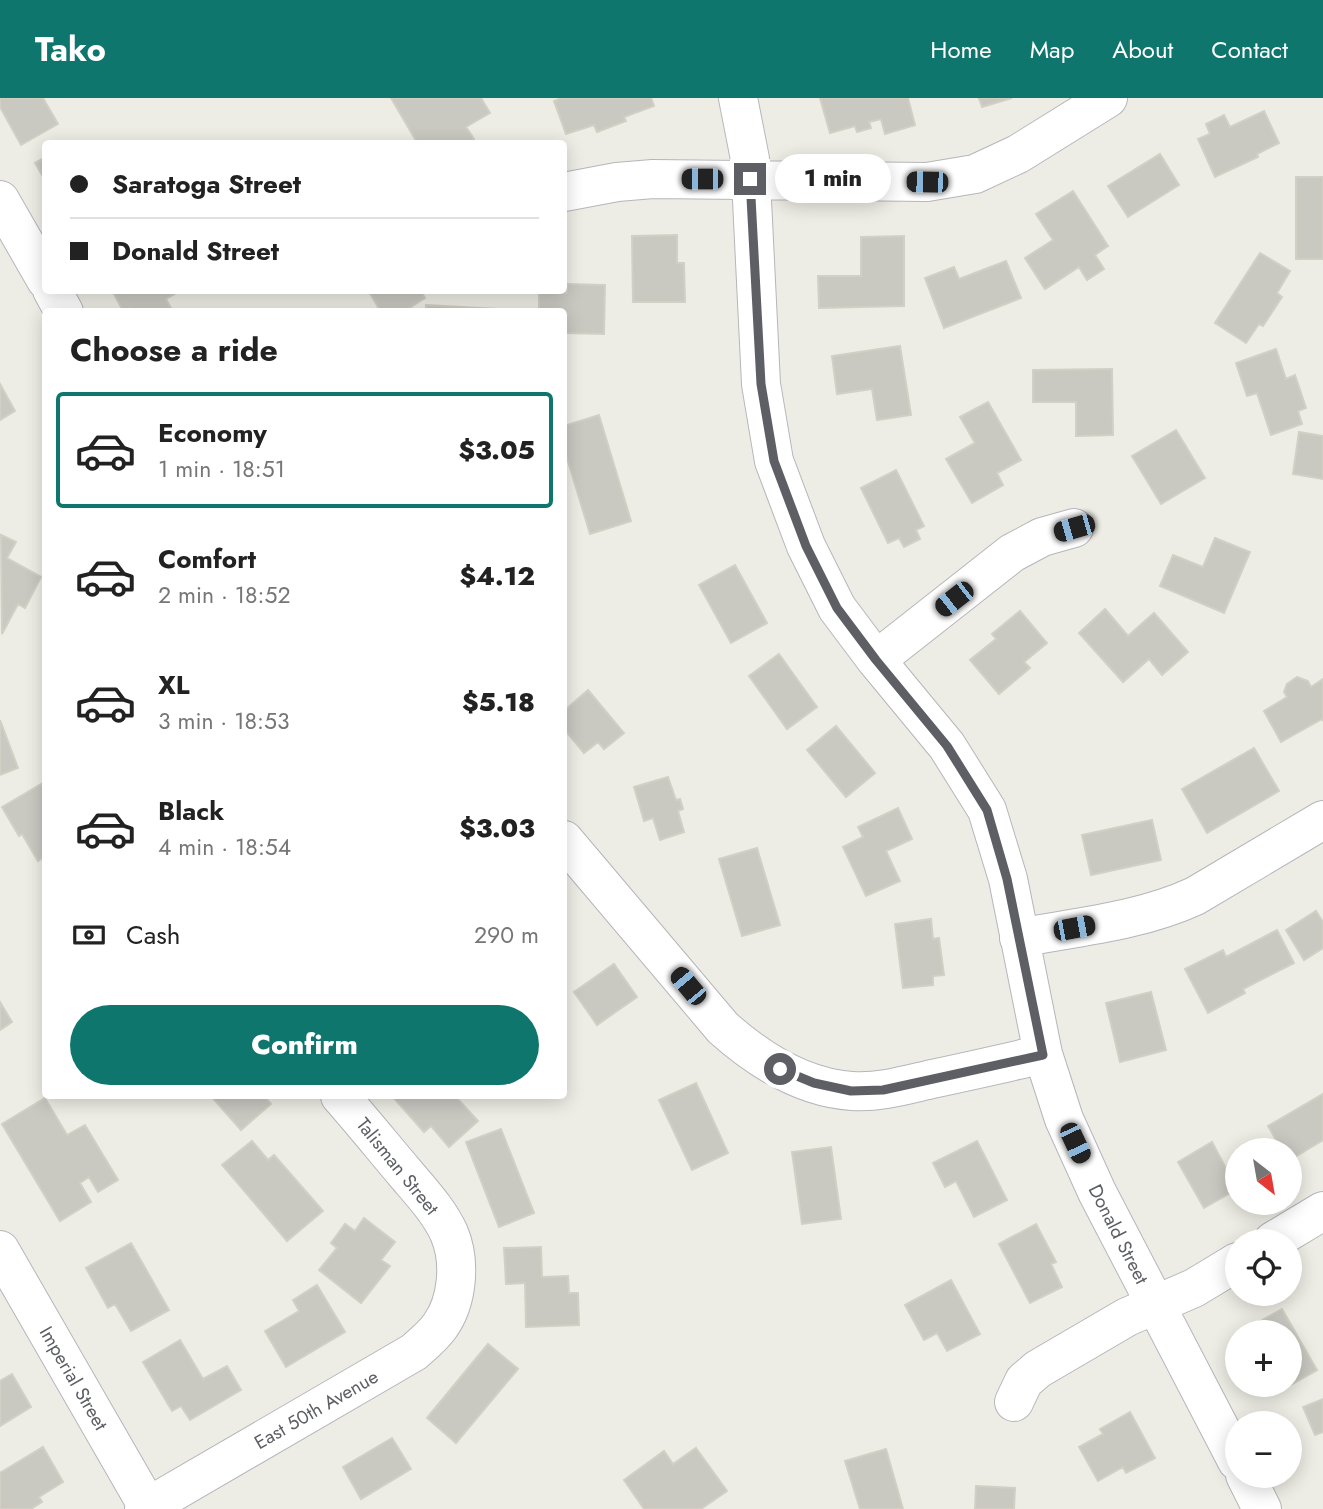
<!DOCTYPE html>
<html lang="en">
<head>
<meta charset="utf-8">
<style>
	body { margin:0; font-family:Jost,sans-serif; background:#f2f2f2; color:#222; height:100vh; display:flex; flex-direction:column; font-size:26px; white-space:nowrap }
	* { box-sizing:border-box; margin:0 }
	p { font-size:23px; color:#767676 }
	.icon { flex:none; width:38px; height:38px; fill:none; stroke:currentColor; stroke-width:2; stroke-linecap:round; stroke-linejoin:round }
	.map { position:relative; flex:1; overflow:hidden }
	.sheet { position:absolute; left:42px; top:210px; width:525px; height:791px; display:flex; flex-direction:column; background:#fff; border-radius:7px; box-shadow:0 4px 18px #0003 }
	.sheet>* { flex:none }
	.guide { position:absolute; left:42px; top:42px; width:525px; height:154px; border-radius:7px; box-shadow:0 4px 18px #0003; display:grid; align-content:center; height:154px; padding:0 28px; background:#fff }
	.needle { width:46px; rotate:149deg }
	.buttons { position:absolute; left:1225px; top:1040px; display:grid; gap:14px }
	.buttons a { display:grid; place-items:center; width:77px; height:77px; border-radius:50%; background:#fff; box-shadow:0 4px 18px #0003; font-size:35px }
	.end { position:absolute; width:32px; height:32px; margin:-16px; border:9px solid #5d5f64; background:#fff; box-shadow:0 0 0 4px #fff }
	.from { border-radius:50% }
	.bubble { position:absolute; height:49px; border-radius:24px; background:#fff; box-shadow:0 4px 18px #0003; font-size:23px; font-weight:800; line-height:49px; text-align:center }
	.car { position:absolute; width:21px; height:42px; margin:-21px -10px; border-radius:9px; box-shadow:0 0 5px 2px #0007; background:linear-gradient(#222 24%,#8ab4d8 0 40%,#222 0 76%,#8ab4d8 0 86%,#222 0) }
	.guide b { display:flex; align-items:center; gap:24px; height:66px; font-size:26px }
	.guide b+b { border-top:2px solid #e0e0e0 }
	.guide i { width:18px; height:18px; background:#222 }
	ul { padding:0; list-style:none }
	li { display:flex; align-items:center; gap:21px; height:116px; margin:0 14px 10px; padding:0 14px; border:4px solid transparent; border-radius:7px }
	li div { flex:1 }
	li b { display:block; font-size:26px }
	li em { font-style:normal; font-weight:800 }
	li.active { border-color:#0f766e }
	li>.icon { width:63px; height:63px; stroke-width:1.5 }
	h2 { padding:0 28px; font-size:32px; line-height:84px }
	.pay { display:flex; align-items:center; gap:18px; height:77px; padding:0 28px; font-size:26px }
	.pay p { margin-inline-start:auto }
	.action { display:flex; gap:14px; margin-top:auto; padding:14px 28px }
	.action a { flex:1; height:80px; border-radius:42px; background:#0f766e; color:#fff; font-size:28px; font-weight:800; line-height:80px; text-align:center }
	header { display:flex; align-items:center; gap:42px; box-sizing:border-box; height:98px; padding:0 35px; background:#0f766e; color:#fff }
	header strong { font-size:33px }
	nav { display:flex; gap:38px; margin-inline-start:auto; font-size:24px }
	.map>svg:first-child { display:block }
	.building { fill:#c9c8c1; stroke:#d2d0c4; stroke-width:2 }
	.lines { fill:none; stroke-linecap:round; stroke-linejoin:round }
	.minor-casing { stroke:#b5b6bb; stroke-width:40 }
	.minor { stroke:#fff; stroke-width:38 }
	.route { stroke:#5d5f64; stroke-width:9 }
	.labels { text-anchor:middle; stroke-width:5; stroke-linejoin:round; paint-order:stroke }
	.street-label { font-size:19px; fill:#5d5f64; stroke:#fff }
</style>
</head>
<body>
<header>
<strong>Tako</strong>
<nav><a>Home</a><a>Map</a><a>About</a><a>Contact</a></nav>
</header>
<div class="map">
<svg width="1323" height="1411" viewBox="0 0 1323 1411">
	<rect width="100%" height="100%" fill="#eeede5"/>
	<path class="building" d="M 0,0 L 43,0 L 58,26 L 21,47 L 0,9 Z
		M 391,0 L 481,0 L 490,15 L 466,29 L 474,41 L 466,46 L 453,46 L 451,43 L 447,46 L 418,46 Z
		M 562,0 L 651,0 L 654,8 L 624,19 L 626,23 L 597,34 L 594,27 L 566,36 L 554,3 Z
		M 820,0 L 908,0 L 915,27 L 885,36 L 881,21 L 869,24 L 871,30 L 857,34 L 855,28 L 830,35 Z
		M 979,0 L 1012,0 L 982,9 Z
		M 1264,13 L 1279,45 L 1257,56 L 1258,59 L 1215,79 L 1198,41 L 1210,36 L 1206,26 L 1224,17 L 1230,29 Z
		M 1160,56 L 1179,87 L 1128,119 L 1108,88 Z
		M 46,59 L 46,84 L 35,65 Z
		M 1296,79 L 1323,79 L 1323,161 L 1296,161 Z
		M 1073,93 L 1108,148 L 1095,157 L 1104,171 L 1087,182 L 1079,169 L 1045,191 L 1025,160 L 1053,142 L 1036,116 Z
		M 677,137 L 677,165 L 684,165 L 685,204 L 633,204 L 632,138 Z
		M 904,138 L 904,208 L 819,210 L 818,178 L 861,178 L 861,139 Z
		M 1260,155 L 1290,173 L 1277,195 L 1282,199 L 1263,228 L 1259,226 L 1246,245 L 1215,225 Z
		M 1006,163 L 1021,200 L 944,230 L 925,180 L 954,169 L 959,181 Z
		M 567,186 L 605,187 L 604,236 L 564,235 L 564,214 L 539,214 L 539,195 L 567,195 Z
		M 112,192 L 177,192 L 178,194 L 166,201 L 173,214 L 131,214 L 129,210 L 123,213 Z
		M 368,192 L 420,192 L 425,200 L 403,214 L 381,214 Z
		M 426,207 L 497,211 L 497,214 L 426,214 Z
		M 900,248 L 911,317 L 877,322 L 872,291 L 837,296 L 832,258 Z
		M 1276,251 L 1286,281 L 1295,277 L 1306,310 L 1298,313 L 1302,326 L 1271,337 L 1257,295 L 1247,298 L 1236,265 Z
		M 1112,271 L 1113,337 L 1076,338 L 1076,304 L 1033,304 L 1033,272 Z
		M 0,286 L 15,313 L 0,322 Z
		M 988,304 L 1021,362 L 997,375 L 1003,387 L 972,405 L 946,361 L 975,345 L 960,319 Z
		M 599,317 L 631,423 L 590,436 L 564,350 L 564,328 Z
		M 1176,332 L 1205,380 L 1161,406 L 1132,358 Z
		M 1299,334 L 1323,338 L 1323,381 L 1293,376 Z
		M 896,372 L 924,428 L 916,432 L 920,441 L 904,449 L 899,440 L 888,445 L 861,390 Z
		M 1,437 L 16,444 L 7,460 L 41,479 L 25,510 L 18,506 L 2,536 Z
		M 1215,440 L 1250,454 L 1224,515 L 1160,488 L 1173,457 L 1203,469 Z
		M 735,467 L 767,525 L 731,545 L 699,487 Z
		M 1105,511 L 1128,538 L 1154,515 L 1188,554 L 1162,577 L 1149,561 L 1123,584 L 1079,535 Z
		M 1020,513 L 1047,545 L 1024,564 L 1030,570 L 999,596 L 970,562 L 996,541 L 992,536 Z
		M 779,556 L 817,609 L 787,631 L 749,578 Z
		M 1297,579 L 1308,583 L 1311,589 L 1323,581 L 1323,623 L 1322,621 L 1281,644 L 1264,613 L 1287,599 L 1284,594 L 1287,586 Z
		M 588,592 L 624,635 L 604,651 L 598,644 L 584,655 L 564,631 L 564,613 Z
		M 0,622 L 18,670 L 0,677 Z
		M 836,628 L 875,675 L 846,699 L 807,652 Z
		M 1254,650 L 1279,693 L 1207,735 L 1182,691 Z
		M 668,679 L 676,702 L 680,701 L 683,711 L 678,713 L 684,734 L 660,742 L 653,720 L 644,723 L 634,689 Z
		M 43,685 L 46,688 L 46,761 L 44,759 L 38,763 L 22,736 L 19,738 L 2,709 Z
		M 898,710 L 912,741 L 886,753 L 900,783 L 866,798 L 843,749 L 863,739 L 858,729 Z
		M 1152,722 L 1161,762 L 1091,777 L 1082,737 Z
		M 757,750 L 780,827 L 742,838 L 719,761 Z
		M 1316,813 L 1323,824 L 1323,850 L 1304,862 L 1286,832 Z
		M 931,821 L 933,841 L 939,840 L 944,877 L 933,878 L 933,887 L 903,890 L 895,826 Z
		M 1277,832 L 1294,865 L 1243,891 L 1245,895 L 1208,915 L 1185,871 L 1223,852 L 1226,859 Z
		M 614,866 L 637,899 L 597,927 L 574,894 Z
		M 1151,894 L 1166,952 L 1120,964 L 1106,905 Z
		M 0,904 L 12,924 L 0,932 Z
		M 696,985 L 728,1055 L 692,1072 L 659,1002 Z
		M 1323,996 L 1323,1042 L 1290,1062 L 1290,1052 L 1282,1052 L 1268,1028 Z
		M 211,998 L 264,998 L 271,1006 L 241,1032 Z
		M 392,998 L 455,998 L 478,1023 L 449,1049 L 431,1028 L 424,1034 Z
		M 45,1000 L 67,1037 L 85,1027 L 118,1082 L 98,1094 L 89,1079 L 80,1085 L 91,1104 L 60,1123 L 2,1026 Z
		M 501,1031 L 534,1115 L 499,1129 L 466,1044 Z
		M 252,1043 L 268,1062 L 274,1057 L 323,1113 L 287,1143 L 222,1067 Z
		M 977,1043 L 1007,1102 L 974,1119 L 956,1083 L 945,1089 L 933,1065 Z
		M 1212,1044 L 1237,1091 L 1204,1110 L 1178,1064 Z
		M 831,1049 L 841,1121 L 802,1126 L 792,1054 Z
		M 364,1120 L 395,1144 L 381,1162 L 390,1168 L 361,1205 L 319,1172 L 337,1150 L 331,1145 L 345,1126 L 355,1133 Z
		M 1036,1126 L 1056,1164 L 1051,1166 L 1062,1189 L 1030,1205 L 999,1146 Z
		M 131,1145 L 169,1212 L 131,1233 L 115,1206 L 108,1210 L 86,1170 Z
		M 541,1149 L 542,1179 L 568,1178 L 569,1195 L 578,1195 L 579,1227 L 526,1229 L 525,1185 L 506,1186 L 504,1150 Z
		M 951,1182 L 980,1236 L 947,1253 L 937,1235 L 924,1242 L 905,1207 Z
		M 317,1187 L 345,1234 L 286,1269 L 265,1233 L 299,1213 L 293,1202 Z
		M 1282,1211 L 1317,1272 L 1285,1290 L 1283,1286 L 1290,1286 L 1290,1234 L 1253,1234 L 1250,1229 Z
		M 180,1242 L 203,1281 L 227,1268 L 241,1292 L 190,1322 L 181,1308 L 172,1313 L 143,1264 Z
		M 488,1246 L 518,1271 L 456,1345 L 427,1320 Z
		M 12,1276 L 31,1309 L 0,1328 L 0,1283 Z
		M 1323,1301 L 1323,1334 L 1315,1337 L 1303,1309 Z
		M 1130,1314 L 1155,1360 L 1126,1375 L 1123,1369 L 1098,1383 L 1079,1349 L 1103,1336 L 1100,1331 Z
		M 392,1340 L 411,1371 L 361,1401 L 343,1369 Z
		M 43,1349 L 63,1384 L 39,1399 L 42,1404 L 31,1411 L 0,1411 L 0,1375 Z
		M 696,1350 L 727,1393 L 701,1411 L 644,1411 L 624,1382 L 664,1353 L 673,1366 Z
		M 886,1351 L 903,1411 L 860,1411 L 845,1363 Z
		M 976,1388 L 1015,1390 L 1014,1411 L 975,1411 Z"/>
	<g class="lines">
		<defs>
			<path id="minor" d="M 738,0 L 750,61 L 761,286 L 774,363 L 806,448 L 837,510 L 876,562 L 947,648 L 987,712 L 1008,781 L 1043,956 L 1064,1021 L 1097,1094 L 1237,1363
				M 564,94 L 617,84 L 653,81 L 927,84 L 975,76 L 1018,56 L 1108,0
				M 0,102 L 46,182
				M 52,192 L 64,214
				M 876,562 L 1012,455 L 1042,439 L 1074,430
				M 564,742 L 723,930 C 759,962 803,990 852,993 C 879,995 906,987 932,981 C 969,973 1006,965 1043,956
				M 1019,840 C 1078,829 1141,823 1195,798 L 1323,722
				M 1273,1143 L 1323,1113
				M 0,1152 L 148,1409
				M 1014,1304 L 1024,1283 L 1038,1271 L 1127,1219 L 1194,1190 L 1237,1164
				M 1245,1377 L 1262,1411
				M 144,1411 L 414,1254 C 423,1246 433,1238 440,1228 C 458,1203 461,1163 449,1135 C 439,1113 421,1094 405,1075 C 383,1049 362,1023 340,998"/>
		</defs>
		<use href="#minor" class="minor-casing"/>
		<use href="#minor" class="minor"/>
	</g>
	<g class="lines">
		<path class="route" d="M 750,81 L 761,286 L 774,363 L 806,448 L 837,510 L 876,562 L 947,648 L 987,712 L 1007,781 L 1043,957 L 883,992 L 851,993 L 814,985 L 780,971"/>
	</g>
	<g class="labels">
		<g class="street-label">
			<text transform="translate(398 1068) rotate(51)" y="7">Talisman Street</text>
			<text transform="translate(1119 1136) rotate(63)" y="7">Donald Street</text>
			<text transform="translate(74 1280) rotate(60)" y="7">Imperial Street</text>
			<text transform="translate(316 1311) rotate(-30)" y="7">East 50th Avenue</text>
		</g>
	</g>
</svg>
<div class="buttons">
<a><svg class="needle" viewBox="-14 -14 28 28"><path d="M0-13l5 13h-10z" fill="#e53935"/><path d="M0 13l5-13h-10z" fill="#767676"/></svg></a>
<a><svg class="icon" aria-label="locate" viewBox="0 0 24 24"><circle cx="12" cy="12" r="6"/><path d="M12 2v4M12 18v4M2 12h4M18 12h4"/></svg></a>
<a>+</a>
<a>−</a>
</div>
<i class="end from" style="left:780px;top:971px"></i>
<i class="end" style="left:750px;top:81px"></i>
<div class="bubble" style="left:775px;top:56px;width:116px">1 min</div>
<i class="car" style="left:702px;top:81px;rotate:270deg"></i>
<i class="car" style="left:927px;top:84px;rotate:271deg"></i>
<i class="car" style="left:1074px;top:430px;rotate:254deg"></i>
<i class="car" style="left:954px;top:501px;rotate:232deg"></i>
<i class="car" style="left:1074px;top:830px;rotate:79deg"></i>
<i class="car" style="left:688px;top:888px;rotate:320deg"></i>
<i class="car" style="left:1075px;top:1045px;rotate:155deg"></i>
<div class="guide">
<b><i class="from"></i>Saratoga Street</b>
<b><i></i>Donald Street</b>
</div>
<section class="sheet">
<h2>Choose a ride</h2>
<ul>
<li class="active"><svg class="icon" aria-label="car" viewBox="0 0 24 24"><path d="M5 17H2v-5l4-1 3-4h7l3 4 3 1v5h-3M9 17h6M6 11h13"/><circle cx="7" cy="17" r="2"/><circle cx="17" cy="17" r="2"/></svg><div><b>Economy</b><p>1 min · 18:51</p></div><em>$3.05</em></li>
<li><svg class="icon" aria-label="car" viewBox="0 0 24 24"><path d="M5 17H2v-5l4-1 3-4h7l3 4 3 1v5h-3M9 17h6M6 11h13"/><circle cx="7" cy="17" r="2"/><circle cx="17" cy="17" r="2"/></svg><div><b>Comfort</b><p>2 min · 18:52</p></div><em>$4.12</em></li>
<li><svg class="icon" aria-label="car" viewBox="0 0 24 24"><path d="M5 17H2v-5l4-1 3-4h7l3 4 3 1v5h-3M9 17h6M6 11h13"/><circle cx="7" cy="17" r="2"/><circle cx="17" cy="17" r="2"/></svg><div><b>XL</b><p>3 min · 18:53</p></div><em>$5.18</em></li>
<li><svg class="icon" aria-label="car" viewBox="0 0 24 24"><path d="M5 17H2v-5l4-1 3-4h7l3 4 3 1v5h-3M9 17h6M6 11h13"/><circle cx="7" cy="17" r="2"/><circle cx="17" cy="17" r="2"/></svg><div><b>Black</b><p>4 min · 18:54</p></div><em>$3.03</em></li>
</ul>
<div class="pay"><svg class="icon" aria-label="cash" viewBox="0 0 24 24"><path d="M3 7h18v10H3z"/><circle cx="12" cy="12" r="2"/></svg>Cash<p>290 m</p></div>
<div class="action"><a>Confirm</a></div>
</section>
</div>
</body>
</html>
